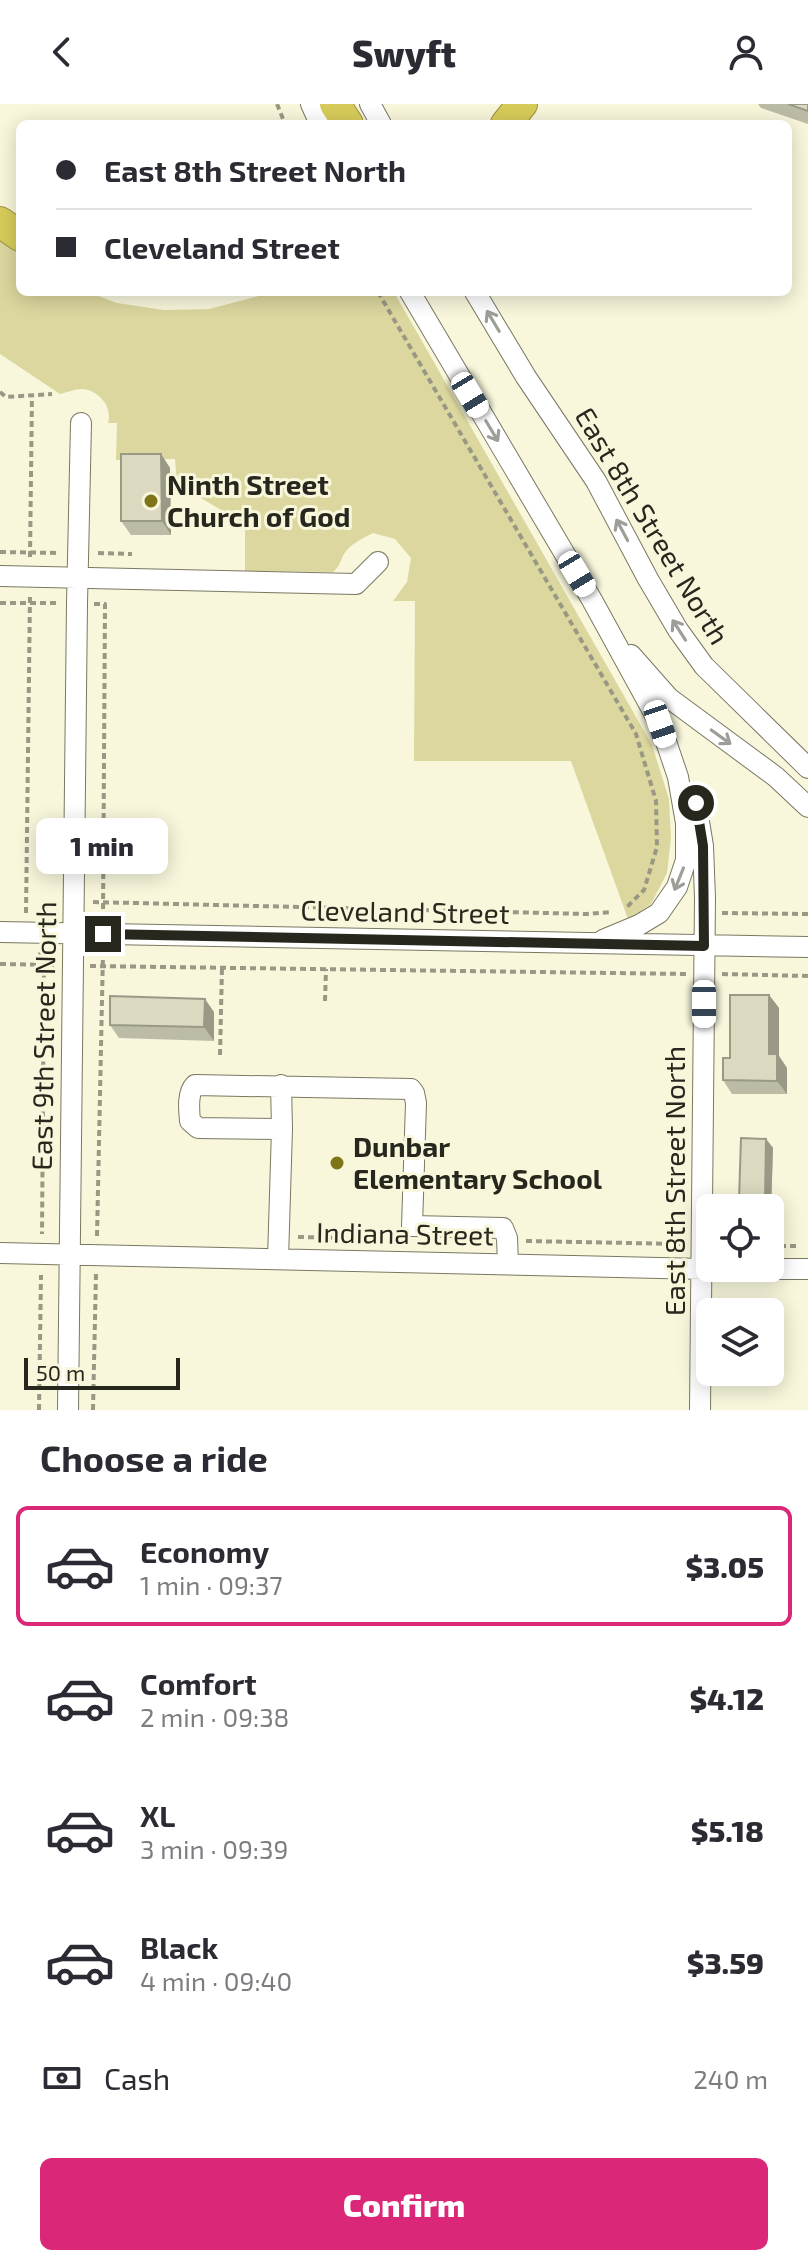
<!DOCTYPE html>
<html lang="en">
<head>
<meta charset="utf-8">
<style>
	body { margin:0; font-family:"Exo 2",sans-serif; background:#f2f2f3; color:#2b2b33; height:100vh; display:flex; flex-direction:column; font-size:30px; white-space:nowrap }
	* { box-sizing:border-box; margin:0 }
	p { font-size:26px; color:#7c7c81 }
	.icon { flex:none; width:44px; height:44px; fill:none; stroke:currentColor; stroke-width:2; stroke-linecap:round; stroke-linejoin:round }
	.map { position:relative; height:1306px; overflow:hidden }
	.details { display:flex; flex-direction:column; background:#fff; flex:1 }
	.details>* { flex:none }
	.hud { position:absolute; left:16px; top:16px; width:776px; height:176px; border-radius:12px; box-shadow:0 4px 20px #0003; display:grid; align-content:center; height:176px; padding:0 40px; background:#fff }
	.fabs { position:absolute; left:696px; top:1090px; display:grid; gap:16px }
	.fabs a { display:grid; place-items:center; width:88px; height:88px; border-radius:12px; background:#fff; box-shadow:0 4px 20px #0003; font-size:40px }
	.scale { position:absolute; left:24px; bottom:20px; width:156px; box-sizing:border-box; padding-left:8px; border:4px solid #28271d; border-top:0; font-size:22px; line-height:28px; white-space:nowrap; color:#28271d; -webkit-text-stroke:6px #f8f7dc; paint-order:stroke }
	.end { position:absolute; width:36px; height:36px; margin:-18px; border:10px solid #28271d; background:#fff; box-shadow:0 0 0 4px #fff }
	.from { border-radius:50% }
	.bubble { position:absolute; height:56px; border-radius:12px; background:#fff; box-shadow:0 4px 20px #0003; font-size:26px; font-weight:800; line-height:56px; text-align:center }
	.car { position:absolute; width:24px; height:48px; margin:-24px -12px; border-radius:10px; box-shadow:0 0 6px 2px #0007; background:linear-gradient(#fff 24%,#345 0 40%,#fff 0 76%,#345 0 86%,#fff 0) }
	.hud b { display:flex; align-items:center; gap:28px; height:76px; font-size:30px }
	.hud b+b { border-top:2px solid #e1e1e2 }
	.hud i { width:20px; height:20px; background:#2b2b33 }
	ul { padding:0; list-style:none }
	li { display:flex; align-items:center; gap:24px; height:120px; margin:0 16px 12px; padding:0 24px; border:4px solid transparent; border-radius:12px }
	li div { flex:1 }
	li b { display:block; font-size:30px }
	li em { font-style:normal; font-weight:800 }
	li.selected { border-color:#db2777 }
	li>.icon { width:72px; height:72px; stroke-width:1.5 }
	h2 { padding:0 40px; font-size:36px; line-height:96px }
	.pay { display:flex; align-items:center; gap:20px; height:88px; padding:0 40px; font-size:30px }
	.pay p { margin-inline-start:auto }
	.action { display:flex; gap:16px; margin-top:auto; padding:16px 40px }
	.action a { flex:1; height:92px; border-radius:12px; background:#db2777; color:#fff; font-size:32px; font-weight:800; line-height:92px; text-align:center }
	header { display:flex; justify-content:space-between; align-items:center; height:104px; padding:0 40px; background:#fff; font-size:36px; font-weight:800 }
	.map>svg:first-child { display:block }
	.green { fill:#dcd79e }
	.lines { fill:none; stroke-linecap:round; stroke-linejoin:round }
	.minor-casing { stroke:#7a7861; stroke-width:22 }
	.highway-casing { stroke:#9a9245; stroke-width:32 }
	.path { stroke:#999885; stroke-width:4; stroke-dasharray:6 4; stroke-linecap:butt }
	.minor { stroke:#fff; stroke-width:20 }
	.highway { stroke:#d7cc5a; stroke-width:30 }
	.wall { fill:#bcbba5 }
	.shaded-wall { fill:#999986 }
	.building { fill:#dbdac0; stroke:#999986; stroke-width:2 }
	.oneway { stroke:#9e9e99 }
	.route { stroke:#28271d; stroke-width:10 }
	.poi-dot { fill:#7e7519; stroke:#f8f7dc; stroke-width:3 }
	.labels { text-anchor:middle; stroke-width:6; stroke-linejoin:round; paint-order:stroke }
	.poi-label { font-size:28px; font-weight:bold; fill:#28271d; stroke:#f8f7dc; text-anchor:start }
	.street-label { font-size:28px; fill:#28271d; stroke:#f8f7dc }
</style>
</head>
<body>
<header><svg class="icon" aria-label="back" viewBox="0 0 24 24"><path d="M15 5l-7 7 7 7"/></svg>Swyft<svg class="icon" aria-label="person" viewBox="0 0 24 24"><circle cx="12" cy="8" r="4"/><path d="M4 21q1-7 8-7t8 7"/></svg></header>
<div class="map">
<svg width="808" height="1306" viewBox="0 0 808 1306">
	<rect width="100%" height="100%" fill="#f8f7dc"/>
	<path class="green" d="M 0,134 L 20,148 L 20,188 L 88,188 L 117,199 L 164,206 L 209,205 L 274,188 L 394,188 L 652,641 L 669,695 L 671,734 L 667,769 L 651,800 L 628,815 L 571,657 L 414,657 L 415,497 L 393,497 L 407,478 L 411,454 L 395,435 L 373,429 C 363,434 350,440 344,450 C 340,458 340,462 333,468 L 245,467 L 245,420 L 177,380 L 175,355 L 116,356 L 117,319 L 108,319 C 112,305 103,291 88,286 C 79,283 69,288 60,290 L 0,250 Z"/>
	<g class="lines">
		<defs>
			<path id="minor" d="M 311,0 L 320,20
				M 370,0 L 381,20
				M 410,188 L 592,496 L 660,620 L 678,673 L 686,719 L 686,756 L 677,783 L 659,809 L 639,821 L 603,836
				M 475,188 L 526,273 L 596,377 L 648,475 L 678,526 L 704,562 L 808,664
				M 0,472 L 356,480 L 378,458
				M 631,551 L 669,594 L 776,673 L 808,703
				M 696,699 L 703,742 L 705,794 L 700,1306
				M 0,828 L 808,843
				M 281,981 L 282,1025
				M 0,1149 L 703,1165 L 808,1165
				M 278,1155 L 282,1025 L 198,1024 L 190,1017 C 189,1006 187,989 195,981 L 411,985 L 414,989 L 416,999 L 412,1122 L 503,1124 L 507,1134 L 508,1160
				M 68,1306 L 77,500 L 81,319"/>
			<path id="highway" d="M 335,0 L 348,20
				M 506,20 L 522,0
				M 0,118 L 20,132"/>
		</defs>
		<use href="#minor" class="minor-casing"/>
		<use href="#highway" class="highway-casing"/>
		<path class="path" d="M 277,0 L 285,20
			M 378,188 L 636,630 L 656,697 L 657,743 L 644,786 L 627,803
			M 0,288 L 6,293 L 52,290
			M 0,448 L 58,449
			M 98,449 L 132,450
			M 30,453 L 32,291
			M 0,499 L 58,499
			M 94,500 L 105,500 L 103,813
			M 93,798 L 587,810 L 612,808
			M 26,809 L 30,490
			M 722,809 L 808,810
			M 40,848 L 44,861 L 42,1130
			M 0,860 L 54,861
			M 90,862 L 686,870
			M 722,870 L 808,872
			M 325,897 L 326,865
			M 220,951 L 222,863
			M 97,1132 L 103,849
			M 298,1133 L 398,1135
			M 526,1137 L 681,1140
			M 770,1142 L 796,1142
			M 39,1306 L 41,1171
			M 93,1306 L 96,1169"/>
		<use href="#minor" class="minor"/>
		<use href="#highway" class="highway"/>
	</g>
	<path class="wall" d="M 758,0 L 808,0 L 808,20 L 761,4 Z
		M 161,350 L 170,364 L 171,431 L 131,431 L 121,417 Z
		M 769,891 L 779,904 L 779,952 L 787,964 L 787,990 L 732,990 L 723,976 L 730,954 Z
		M 214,908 L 214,937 L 119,934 L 110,921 Z
		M 766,1035 L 773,1044 L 771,1106 L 770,1104 L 745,1104 L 739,1096 Z"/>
	<path class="shaded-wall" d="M 161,350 L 170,364 L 171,431 L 162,417 Z
		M 769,891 L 779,904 L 779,952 L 787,964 L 787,990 L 777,977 L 769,950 Z
		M 205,895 L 214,908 L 214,937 L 204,923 Z
		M 766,1035 L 773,1044 L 771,1106 L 765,1096 Z"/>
	<path class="building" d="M 788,0 L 808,0 L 808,7 Z
		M 121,350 L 161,350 L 162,417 L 121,417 Z
		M 730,891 L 769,891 L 769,950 L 777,950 L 777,977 L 723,976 L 723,954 L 730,954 Z
		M 110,892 L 205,895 L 204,923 L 110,921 Z
		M 741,1034 L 766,1035 L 765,1096 L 739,1096 Z"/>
	<defs><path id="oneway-shaft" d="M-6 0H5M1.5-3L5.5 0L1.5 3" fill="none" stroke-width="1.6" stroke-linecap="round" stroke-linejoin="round" transform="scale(2)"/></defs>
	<g class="oneway">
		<use href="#oneway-shaft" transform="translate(493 217) rotate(-121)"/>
		<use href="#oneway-shaft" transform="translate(492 327) rotate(59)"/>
		<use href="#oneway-shaft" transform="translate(622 426) rotate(-118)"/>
		<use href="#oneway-shaft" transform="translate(679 526) rotate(-123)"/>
		<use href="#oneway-shaft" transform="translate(721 633) rotate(36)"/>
		<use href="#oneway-shaft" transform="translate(679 775) rotate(112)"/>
	</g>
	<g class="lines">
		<path class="route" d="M 103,830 L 704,842 L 703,742 L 696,699"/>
	</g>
	<g class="poi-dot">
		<circle cx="151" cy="397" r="8"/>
		<circle cx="337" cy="1059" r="8"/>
	</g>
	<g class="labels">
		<g class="poi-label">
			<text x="167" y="391">Ninth Street<tspan x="167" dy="32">Church of God</tspan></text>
			<text x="353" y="1053">Dunbar<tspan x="353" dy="32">Elementary School</tspan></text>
		</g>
		<g class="street-label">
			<text transform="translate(652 422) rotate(59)" y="10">East 8th Street North</text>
			<text transform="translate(405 808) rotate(1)" y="10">Cleveland Street</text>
			<text transform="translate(44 932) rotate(-89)" y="10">East 9th Street North</text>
			<text transform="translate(675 1077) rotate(-90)" y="10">East 8th Street North</text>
			<text transform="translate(405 1130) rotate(1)" y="10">Indiana Street</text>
		</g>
	</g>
</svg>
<div class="fabs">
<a><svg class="icon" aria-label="locate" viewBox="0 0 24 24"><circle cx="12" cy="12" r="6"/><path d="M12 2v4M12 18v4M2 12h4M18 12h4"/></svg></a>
<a><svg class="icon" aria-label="layers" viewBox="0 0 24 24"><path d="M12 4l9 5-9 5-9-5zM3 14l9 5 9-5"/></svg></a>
</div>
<div class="scale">50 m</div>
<i class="end from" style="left:696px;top:699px"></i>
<i class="end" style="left:103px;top:830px"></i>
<div class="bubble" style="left:36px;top:714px;width:132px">1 min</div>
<i class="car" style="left:470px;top:291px;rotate:149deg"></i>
<i class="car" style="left:577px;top:470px;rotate:149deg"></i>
<i class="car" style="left:660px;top:620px;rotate:161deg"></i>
<i class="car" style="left:704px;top:900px;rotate:180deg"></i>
<div class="hud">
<b><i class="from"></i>East 8th Street North</b>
<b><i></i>Cleveland Street</b>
</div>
</div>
<section class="details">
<h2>Choose a ride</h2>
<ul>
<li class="selected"><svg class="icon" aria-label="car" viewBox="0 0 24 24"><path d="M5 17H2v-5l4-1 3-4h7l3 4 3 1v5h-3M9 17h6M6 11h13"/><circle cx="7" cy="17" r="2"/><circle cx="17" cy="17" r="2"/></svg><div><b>Economy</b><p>1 min · 09:37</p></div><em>$3.05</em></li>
<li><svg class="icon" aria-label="car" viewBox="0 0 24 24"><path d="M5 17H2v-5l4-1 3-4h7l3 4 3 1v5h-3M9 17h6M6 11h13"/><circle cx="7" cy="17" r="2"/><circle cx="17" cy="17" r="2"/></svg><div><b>Comfort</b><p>2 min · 09:38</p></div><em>$4.12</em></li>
<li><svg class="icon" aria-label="car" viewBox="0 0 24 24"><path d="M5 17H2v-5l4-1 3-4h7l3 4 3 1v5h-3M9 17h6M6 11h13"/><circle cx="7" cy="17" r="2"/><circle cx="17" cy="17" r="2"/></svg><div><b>XL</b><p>3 min · 09:39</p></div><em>$5.18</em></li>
<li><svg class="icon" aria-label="car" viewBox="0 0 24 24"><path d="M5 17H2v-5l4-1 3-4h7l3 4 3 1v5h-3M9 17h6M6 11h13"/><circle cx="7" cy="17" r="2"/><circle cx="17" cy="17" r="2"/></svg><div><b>Black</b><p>4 min · 09:40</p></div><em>$3.59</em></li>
</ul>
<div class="pay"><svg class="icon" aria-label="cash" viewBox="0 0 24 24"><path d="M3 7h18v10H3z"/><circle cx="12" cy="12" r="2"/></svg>Cash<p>240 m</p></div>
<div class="action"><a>Confirm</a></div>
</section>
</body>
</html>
